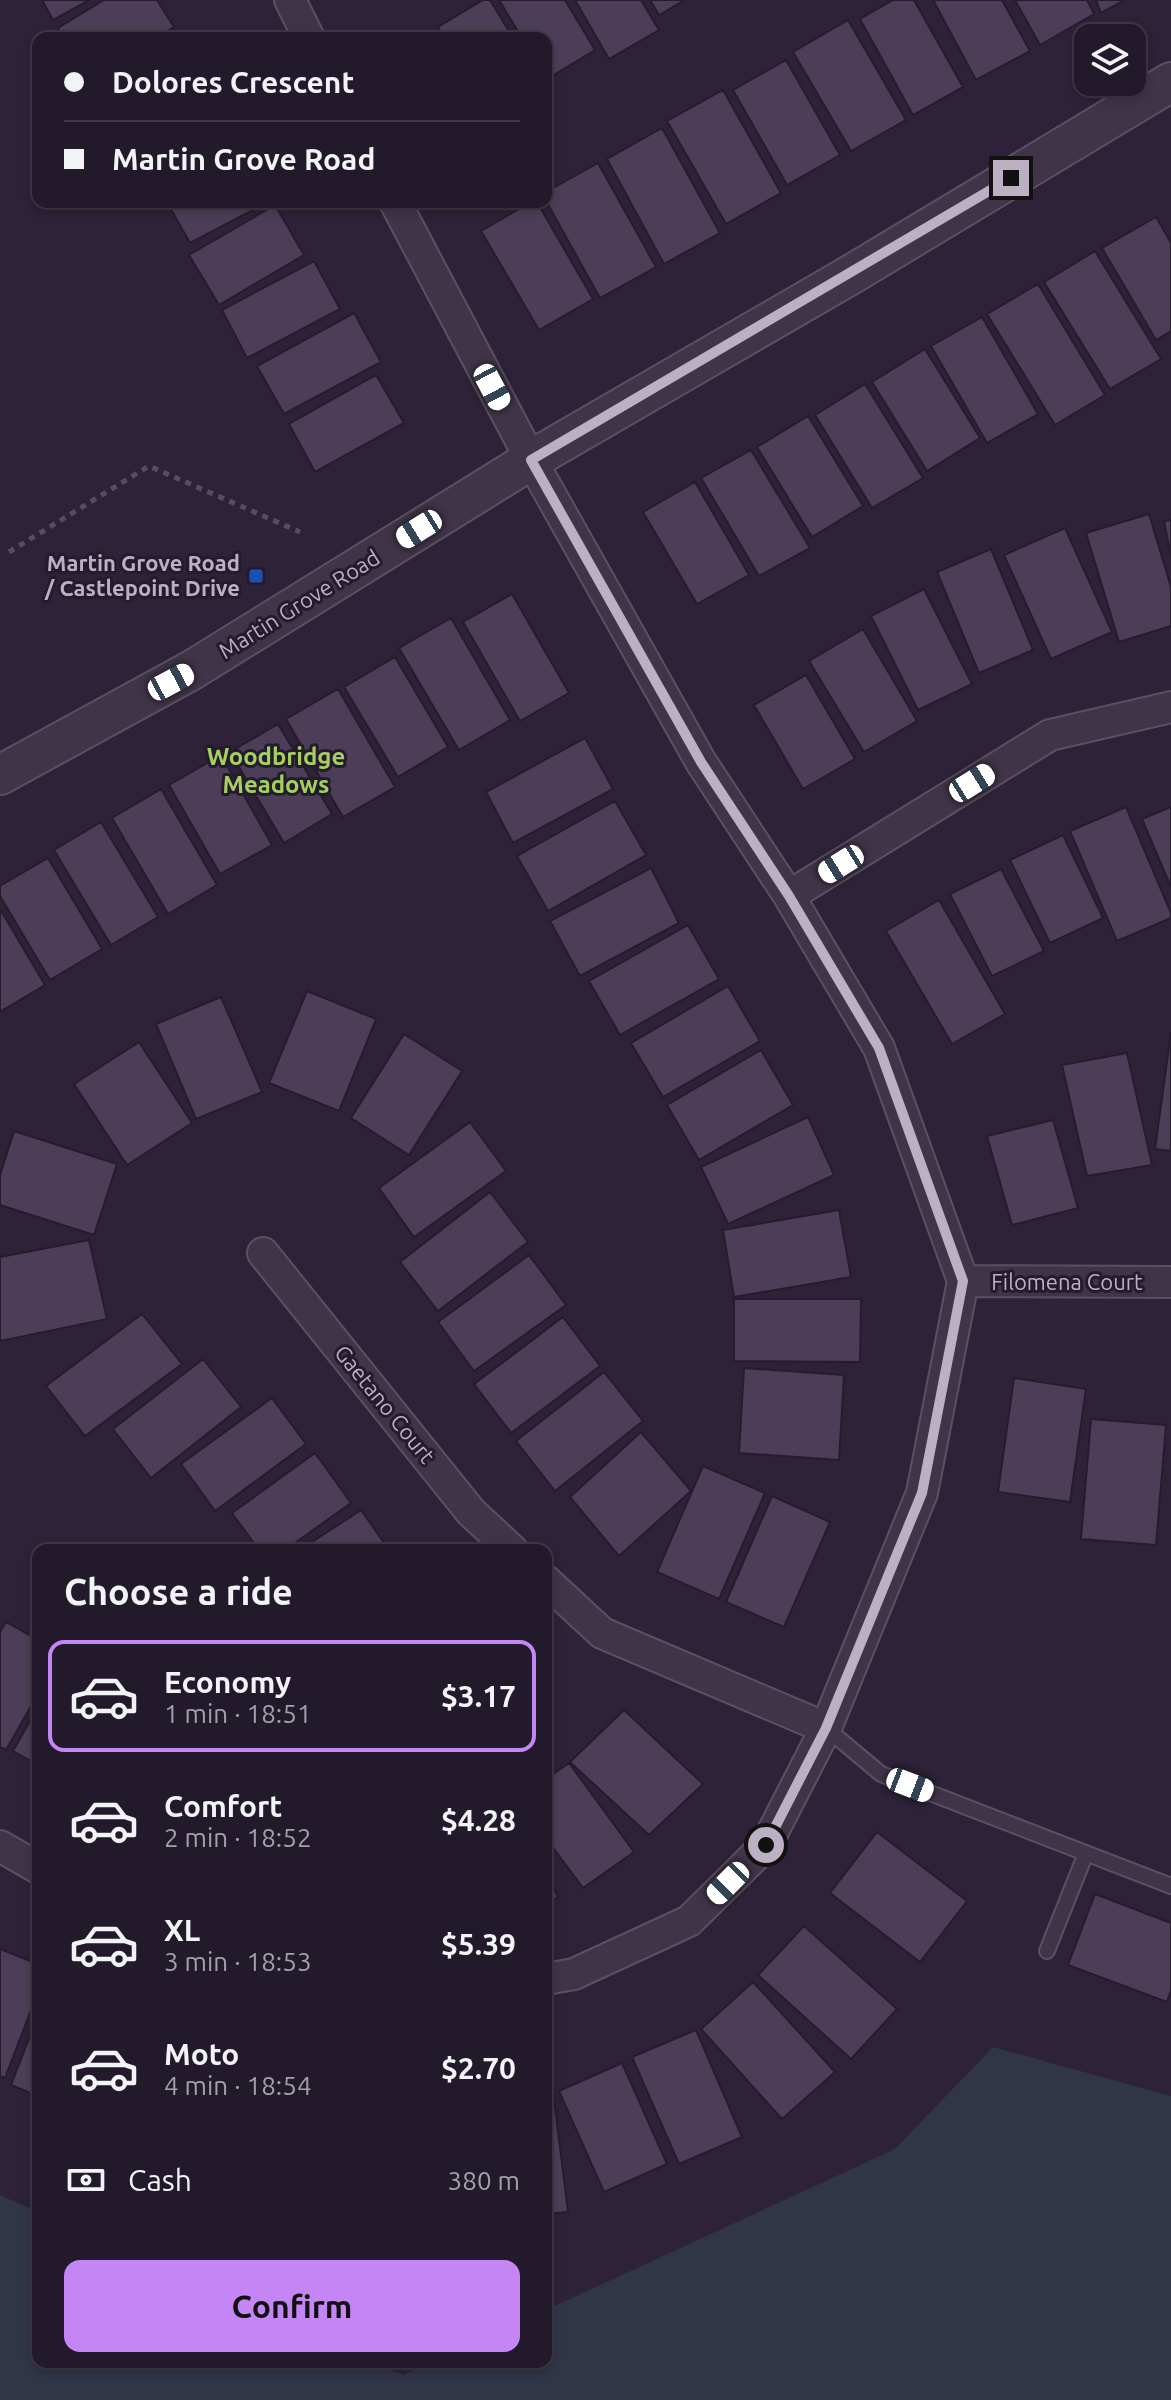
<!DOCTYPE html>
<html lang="en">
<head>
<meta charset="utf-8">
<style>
	body { margin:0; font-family:Ubuntu,sans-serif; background:#2e2736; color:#f1f3f6; height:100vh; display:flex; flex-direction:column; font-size:30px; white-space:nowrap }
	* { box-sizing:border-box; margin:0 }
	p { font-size:26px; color:#a2a1a8 }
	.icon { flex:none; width:44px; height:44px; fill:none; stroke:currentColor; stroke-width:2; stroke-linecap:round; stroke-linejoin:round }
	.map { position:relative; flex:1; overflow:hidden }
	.panel { position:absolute; left:32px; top:1544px; width:520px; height:824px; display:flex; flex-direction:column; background:#221a2a; border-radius:16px; box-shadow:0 4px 12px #0003,0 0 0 2px #3f3847 }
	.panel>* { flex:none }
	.top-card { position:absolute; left:32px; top:32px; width:520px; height:176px; border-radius:16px; box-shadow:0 4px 12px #0003,0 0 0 2px #3f3847; display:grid; align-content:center; height:176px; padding:0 32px; background:#221a2a }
	.tools { position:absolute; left:1074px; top:24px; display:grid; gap:16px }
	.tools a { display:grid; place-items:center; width:72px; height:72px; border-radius:16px; background:#221a2a; box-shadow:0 4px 12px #0003,0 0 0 2px #3f3847; font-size:40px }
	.end { position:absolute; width:36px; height:36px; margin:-18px; border:10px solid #bcb0c5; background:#111; box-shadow:0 0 0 4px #111 }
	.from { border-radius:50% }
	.car { position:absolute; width:24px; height:48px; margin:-24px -12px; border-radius:10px; box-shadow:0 0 6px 2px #0007; background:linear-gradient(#fff 24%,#345 0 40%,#fff 0 76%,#345 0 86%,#fff 0) }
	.top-card b { display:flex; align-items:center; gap:28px; height:76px; font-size:30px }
	.top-card b+b { border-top:2px solid #3f3847 }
	.top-card i { width:20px; height:20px; background:#f1f3f6 }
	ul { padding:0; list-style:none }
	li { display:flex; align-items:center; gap:24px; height:112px; margin:0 16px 12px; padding:0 16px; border:4px solid transparent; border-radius:16px }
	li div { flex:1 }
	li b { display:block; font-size:30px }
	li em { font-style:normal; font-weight:700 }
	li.selected { border-color:#c486f4 }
	li>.icon { width:72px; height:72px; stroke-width:1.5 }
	h2 { padding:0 32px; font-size:36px; line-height:96px }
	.pay { display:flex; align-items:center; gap:20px; height:88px; padding:0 32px; font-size:30px }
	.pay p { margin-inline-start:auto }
	.button { display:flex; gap:16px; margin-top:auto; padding:16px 32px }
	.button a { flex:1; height:92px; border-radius:16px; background:#c486f4; color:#111; font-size:32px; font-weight:700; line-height:92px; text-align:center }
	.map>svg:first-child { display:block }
	.green { fill:#303548 }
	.building { fill:#4c3e58; stroke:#271c2f; stroke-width:2 }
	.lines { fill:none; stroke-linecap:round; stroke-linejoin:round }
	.service-casing { stroke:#5b5063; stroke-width:18 }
	.minor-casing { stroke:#5b5063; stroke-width:34 }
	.tertiary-casing { stroke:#5b5063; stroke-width:42 }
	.path { stroke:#514f64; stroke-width:5; stroke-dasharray:6 6; stroke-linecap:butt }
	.service { stroke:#403548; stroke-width:14 }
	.minor { stroke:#403548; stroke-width:30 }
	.tertiary { stroke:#403548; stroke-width:38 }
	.route { stroke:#bcb0c5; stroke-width:10 }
	.transit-dot { fill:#1a4fb4; stroke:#251b2d; stroke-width:3 }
	.labels { text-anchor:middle; stroke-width:6; stroke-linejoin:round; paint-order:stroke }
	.poi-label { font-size:22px; font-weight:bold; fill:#bcb0c5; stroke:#251b2d; text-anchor:end }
	.street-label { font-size:22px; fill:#bcb0c5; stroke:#251b2d }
	.neighbourhood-label { font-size:24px; font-weight:bold; fill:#a4d060; stroke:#251b2d }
</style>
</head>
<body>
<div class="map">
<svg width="1171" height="2400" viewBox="0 0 1171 2400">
	<rect width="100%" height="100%" fill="#2d2238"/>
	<path class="green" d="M 993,2047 L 1171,2096 L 1171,2400 L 0,2400 L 0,2195 L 38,2212 L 38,2362 L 373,2362 L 403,2375 L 432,2362 L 546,2362 L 546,2310 L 895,2149 Z"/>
	<path class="building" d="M 42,0 L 89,0 L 53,20 Z
		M 104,0 L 157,0 L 174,27 L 155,38 L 64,38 L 58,28 Z
		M 483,0 L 490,0 L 513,38 L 445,38 L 438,27 Z
		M 499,0 L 565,0 L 595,50 L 547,79 L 546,38 L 522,38 Z
		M 575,0 L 641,0 L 659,30 L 609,59 Z
		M 650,0 L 685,0 L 659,15 Z
		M 893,0 L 914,0 L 963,87 L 913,115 L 860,19 Z
		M 933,0 L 1002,0 L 1030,51 L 976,80 Z
		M 1015,0 L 1087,0 L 1094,14 L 1040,45 Z
		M 1096,0 L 1125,0 L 1101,13 Z
		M 848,20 L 906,120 L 851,151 L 793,52 Z
		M 786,60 L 840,155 L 787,185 L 733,90 Z
		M 723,90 L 781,193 L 726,224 L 667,121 Z
		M 662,128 L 720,233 L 664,264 L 607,159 Z
		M 598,163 L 656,267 L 600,298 L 546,201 L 546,192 Z
		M 167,202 L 268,202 L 190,243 Z
		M 531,202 L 537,202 L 593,299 L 539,330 L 481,231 Z
		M 275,205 L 304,255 L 219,305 L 189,255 Z
		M 1156,217 L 1171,243 L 1171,331 L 1156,340 L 1102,248 Z
		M 1095,251 L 1161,359 L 1110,389 L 1044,282 Z
		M 314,261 L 340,309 L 247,358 L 222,310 Z
		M 1038,284 L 1105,395 L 1055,425 L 987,314 Z
		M 354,313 L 381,362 L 284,414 L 257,366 Z
		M 982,317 L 1038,414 L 987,443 L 931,346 Z
		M 925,349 L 980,438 L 927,471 L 872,382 Z
		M 376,375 L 404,423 L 315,472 L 289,424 Z
		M 865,384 L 923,478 L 872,508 L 815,415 Z
		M 808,416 L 863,506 L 812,537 L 757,447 Z
		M 751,450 L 810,548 L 759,576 L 701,478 Z
		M 695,482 L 749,575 L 697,604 L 643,512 Z
		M 1149,514 L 1171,587 L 1171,626 L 1119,642 L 1086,533 Z
		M 1171,520 L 1171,556 L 1164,521 Z
		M 1065,528 L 1112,632 L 1051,659 L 1004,555 Z
		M 991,549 L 1033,650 L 979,673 L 937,572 Z
		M 924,589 L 972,684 L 918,710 L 871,616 Z
		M 512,594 L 569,693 L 520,721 L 463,622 Z
		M 451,618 L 510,720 L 459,750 L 399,648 Z
		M 863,629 L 917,721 L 864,752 L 809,661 Z
		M 395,657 L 448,747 L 398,777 L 344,687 Z
		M 806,675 L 855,759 L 803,789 L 754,705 Z
		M 338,689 L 395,787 L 343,817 L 286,719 Z
		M 278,724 L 332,814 L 284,843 L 230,752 Z
		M 585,738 L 613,789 L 513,843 L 486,792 Z
		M 221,755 L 272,845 L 220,874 L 169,785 Z
		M 161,789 L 217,885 L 168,914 L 112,818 Z
		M 615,801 L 646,855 L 548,911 L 517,856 Z
		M 1126,807 L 1171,913 L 1171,918 L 1117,941 L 1070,831 Z
		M 1171,807 L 1171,887 L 1142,819 Z
		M 101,822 L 158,917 L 111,945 L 54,850 Z
		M 1063,835 L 1103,918 L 1050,943 L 1010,860 Z
		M 48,858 L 102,949 L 50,980 L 0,896 L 0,886 Z
		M 651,868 L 679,923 L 580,976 L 550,921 Z
		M 1001,869 L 1044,951 L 992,976 L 950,894 Z
		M 939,900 L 1005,1014 L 952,1044 L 886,931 Z
		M 0,909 L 45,985 L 0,1012 Z
		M 688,925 L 719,979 L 620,1035 L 589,981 Z
		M 728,986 L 760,1041 L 663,1097 L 631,1043 Z
		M 307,991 L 376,1019 L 339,1111 L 269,1083 Z
		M 221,997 L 262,1092 L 196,1119 L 156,1024 Z
		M 1171,1032 L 1171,1151 L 1155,1149 Z
		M 404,1034 L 462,1071 L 409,1155 L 351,1118 Z
		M 139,1042 L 192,1123 L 127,1165 L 74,1084 Z
		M 761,1050 L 793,1105 L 699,1160 L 667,1105 Z
		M 1127,1053 L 1152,1165 L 1087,1176 L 1062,1065 Z
		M 808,1117 L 834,1175 L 728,1224 L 701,1167 Z
		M 1053,1120 L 1078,1208 L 1012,1225 L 987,1136 Z
		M 470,1122 L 506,1171 L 414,1237 L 379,1188 Z
		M 14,1131 L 117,1164 L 94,1235 L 0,1205 L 0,1175 Z
		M 490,1192 L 528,1242 L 438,1311 L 400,1262 Z
		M 839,1210 L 851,1277 L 734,1297 L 723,1230 Z
		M 89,1240 L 107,1319 L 0,1341 L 0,1257 Z
		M 529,1255 L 566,1305 L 474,1371 L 438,1322 Z
		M 734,1299 L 861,1299 L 860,1362 L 734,1361 Z
		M 142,1314 L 182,1364 L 85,1436 L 46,1386 Z
		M 563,1317 L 600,1366 L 511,1433 L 474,1384 Z
		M 203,1359 L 241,1407 L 151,1478 L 113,1429 Z
		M 744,1368 L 844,1375 L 839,1460 L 739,1453 Z
		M 604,1372 L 643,1421 L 555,1491 L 516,1441 Z
		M 1014,1378 L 1086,1389 L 1070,1502 L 998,1492 Z
		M 272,1398 L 306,1444 L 215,1511 L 181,1464 Z
		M 1091,1419 L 1166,1425 L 1156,1545 L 1081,1539 Z
		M 641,1432 L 691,1491 L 619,1556 L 570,1497 Z
		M 315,1453 L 351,1503 L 285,1550 L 259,1550 L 232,1513 Z
		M 703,1466 L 765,1493 L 719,1599 L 657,1572 Z
		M 772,1496 L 830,1522 L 784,1627 L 726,1602 Z
		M 361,1510 L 389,1550 L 300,1550 Z
		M 6,1622 L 38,1640 L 38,1694 L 6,1750 L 0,1747 L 0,1632 Z
		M 38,1707 L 38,1765 L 13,1751 Z
		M 624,1710 L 703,1784 L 649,1835 L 570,1762 Z
		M 569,1763 L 634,1852 L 583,1888 L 546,1838 L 546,1779 Z
		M 877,1832 L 967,1901 L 920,1962 L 830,1893 Z
		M 546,1869 L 558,1898 L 546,1903 Z
		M 1095,1894 L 1171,1923 L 1171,1990 L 1167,2002 L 1068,1965 Z
		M 804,1926 L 897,2009 L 851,2059 L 758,1975 Z
		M 0,1949 L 38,1964 L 38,1992 L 5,2078 L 0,2076 Z
		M 753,1982 L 835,2072 L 782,2119 L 701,2029 Z
		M 38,2015 L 38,2096 L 11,2085 Z
		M 696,2030 L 742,2137 L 679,2164 L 632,2057 Z
		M 622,2063 L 667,2164 L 604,2192 L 559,2091 Z
		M 553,2091 L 568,2212 L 546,2214 L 546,2092 Z"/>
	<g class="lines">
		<defs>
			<path id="service" d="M 826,1728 L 881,1774 L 1171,1886
				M 1047,1951 L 1086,1853"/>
			<path id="minor" d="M 290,0 L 309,38
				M 395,202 L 531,460 L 701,762 L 789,896 L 879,1048 L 963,1281 L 922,1493 L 826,1728 L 766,1845 L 689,1921 L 574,1974 L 546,1979
				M 789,896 L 1050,735 L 1171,707
				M 263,1253 L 471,1512 L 512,1550
				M 963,1281 L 1171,1282
				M 546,1581 L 602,1633 L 826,1728
				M 0,1846 L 38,1868"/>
			<path id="tertiary" d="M 0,775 L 192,670 L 531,460 L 852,274 L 1171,82"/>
		</defs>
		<use href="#service" class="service-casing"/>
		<use href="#minor" class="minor-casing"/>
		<use href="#tertiary" class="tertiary-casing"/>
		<path class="path" d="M 9,552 L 149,466 L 300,532"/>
		<use href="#service" class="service"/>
		<use href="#minor" class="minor"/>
		<use href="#tertiary" class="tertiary"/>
	</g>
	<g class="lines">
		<path class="route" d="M 766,1845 L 826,1728 L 922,1493 L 963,1281 L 879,1048 L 789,896 L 701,762 L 531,460 L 1011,178"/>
	</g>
	<rect class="transit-dot" x="248" y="568" width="16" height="16" rx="4"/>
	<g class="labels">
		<g class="poi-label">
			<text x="240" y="571">Martin Grove Road<tspan x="240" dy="25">/ Castlepoint Drive</tspan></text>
		</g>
		<g class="street-label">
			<text transform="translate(299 604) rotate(-32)" y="8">Martin Grove Road</text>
			<text x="1067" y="1290">Filomena Court</text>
			<text transform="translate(385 1404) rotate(51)" y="8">Gaetano Court</text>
		</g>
		<g class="neighbourhood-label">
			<text x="276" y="765">Woodbridge<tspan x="276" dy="28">Meadows</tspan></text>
		</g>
	</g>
</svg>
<div class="tools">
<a><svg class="icon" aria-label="layers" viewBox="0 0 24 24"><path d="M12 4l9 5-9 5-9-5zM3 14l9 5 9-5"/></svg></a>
</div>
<i class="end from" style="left:766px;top:1845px"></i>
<i class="end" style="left:1011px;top:178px"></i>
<i class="car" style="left:492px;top:387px;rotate:152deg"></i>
<i class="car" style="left:419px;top:529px;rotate:238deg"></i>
<i class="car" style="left:171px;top:682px;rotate:62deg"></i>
<i class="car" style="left:972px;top:783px;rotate:58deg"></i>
<i class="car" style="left:841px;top:864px;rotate:238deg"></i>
<i class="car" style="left:910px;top:1785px;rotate:111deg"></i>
<i class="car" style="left:728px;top:1883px;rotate:225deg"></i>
<div class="top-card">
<b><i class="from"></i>Dolores Crescent</b>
<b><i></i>Martin Grove Road</b>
</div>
<section class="panel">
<h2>Choose a ride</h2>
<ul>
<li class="selected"><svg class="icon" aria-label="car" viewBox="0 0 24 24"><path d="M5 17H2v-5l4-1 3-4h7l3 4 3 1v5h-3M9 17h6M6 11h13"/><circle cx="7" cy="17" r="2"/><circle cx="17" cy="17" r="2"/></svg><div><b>Economy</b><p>1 min · 18:51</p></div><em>$3.17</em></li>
<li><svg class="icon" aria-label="car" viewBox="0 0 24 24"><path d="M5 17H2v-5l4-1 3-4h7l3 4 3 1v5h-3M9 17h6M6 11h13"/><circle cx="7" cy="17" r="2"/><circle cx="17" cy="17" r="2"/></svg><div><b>Comfort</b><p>2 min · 18:52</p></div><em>$4.28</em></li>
<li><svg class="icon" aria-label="car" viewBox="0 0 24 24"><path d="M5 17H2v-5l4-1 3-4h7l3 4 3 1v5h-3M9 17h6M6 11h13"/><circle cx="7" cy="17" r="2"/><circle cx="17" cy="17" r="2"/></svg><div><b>XL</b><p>3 min · 18:53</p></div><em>$5.39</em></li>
<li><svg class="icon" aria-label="car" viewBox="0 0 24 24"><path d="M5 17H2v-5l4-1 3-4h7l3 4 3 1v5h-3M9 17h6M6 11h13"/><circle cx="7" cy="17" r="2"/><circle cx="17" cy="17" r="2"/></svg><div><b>Moto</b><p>4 min · 18:54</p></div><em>$2.70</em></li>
</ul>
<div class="pay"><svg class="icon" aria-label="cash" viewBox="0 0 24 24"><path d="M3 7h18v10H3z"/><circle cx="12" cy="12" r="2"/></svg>Cash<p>380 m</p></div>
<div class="button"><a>Confirm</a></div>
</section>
</div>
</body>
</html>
